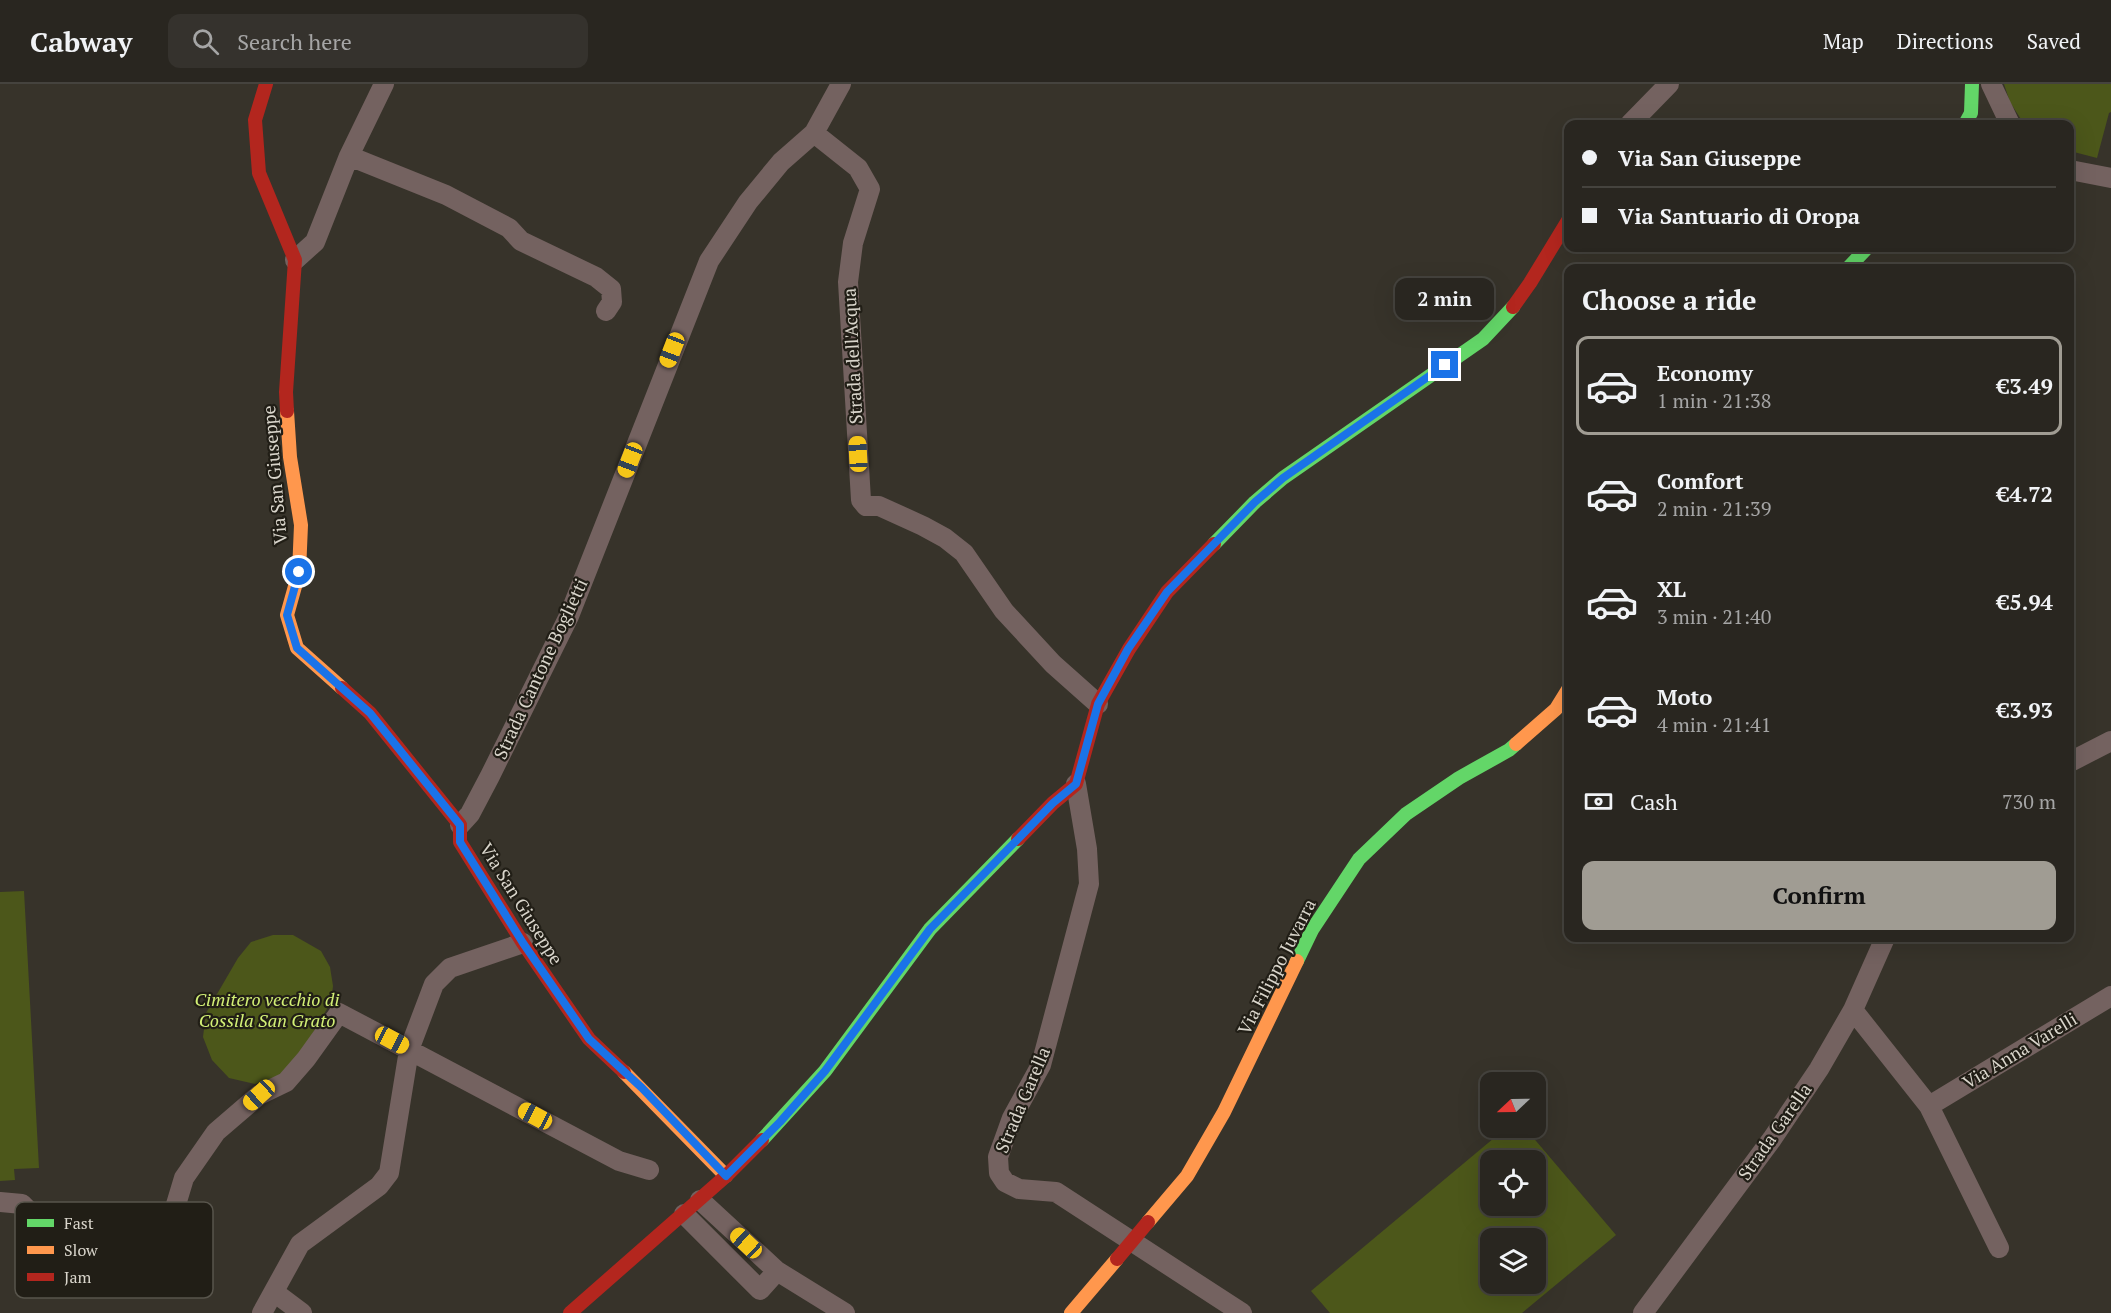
<!DOCTYPE html>
<html lang="en">
<head>
<meta charset="utf-8">
<style>
	body { margin:0; font-family:"PT Serif",serif; background:#35322d; color:#f1f3f6; height:100vh; display:flex; flex-direction:column; font-size:22px; white-space:nowrap }
	* { box-sizing:border-box; margin:0 }
	p { font-size:20px; color:#a5a5a5 }
	.icon { flex:none; width:33px; height:33px; fill:none; stroke:currentColor; stroke-width:2; stroke-linecap:round; stroke-linejoin:round }
	.map { position:relative; flex:1; overflow:hidden }
	.sheet { position:absolute; left:1564px; top:180px; width:510px; height:678px; display:flex; flex-direction:column; background:#292620; border-radius:12px; box-shadow:0 6px 24px #0002,0 0 0 2px #45433e }
	.sheet>* { flex:none }
	.top-card { position:absolute; left:1564px; top:36px; width:510px; height:132px; border-radius:12px; box-shadow:0 6px 24px #0002,0 0 0 2px #45433e; display:grid; align-content:center; height:132px; padding:0 18px; background:#292620 }
	.needle { width:39px; rotate:248deg }
	.tools { position:absolute; left:1480px; top:988px; display:grid; gap:12px }
	.tools a { display:grid; place-items:center; width:66px; height:66px; border-radius:12px; background:#292620; box-shadow:0 6px 24px #0002,0 0 0 2px #45433e; font-size:30px }
	.end { position:absolute; width:27px; height:27px; margin:-14px; border:8px solid #1a73e8; background:#fff; box-shadow:0 0 0 3px #fff }
	.from { border-radius:50% }
	.bubble { position:absolute; height:42px; border-radius:12px; background:#292620; box-shadow:0 6px 24px #0002,0 0 0 2px #45433e; font-size:20px; font-weight:600; line-height:42px; text-align:center }
	.car { position:absolute; width:18px; height:36px; margin:-18px -9px; border-radius:8px; box-shadow:0 0 4px 2px #0007; background:linear-gradient(#f5c518 24%,#345 0 40%,#f5c518 0 76%,#345 0 86%,#f5c518 0) }
	.top-card b { display:flex; align-items:center; gap:21px; height:57px; font-size:22px }
	.top-card b+b { border-top:2px solid #45433e }
	.top-card i { width:15px; height:15px; background:#f1f3f6 }
	ul { padding:0; list-style:none }
	li { display:flex; align-items:center; gap:18px; height:99px; margin:0 12px 9px; padding:0 6px; border:3px solid transparent; border-radius:12px }
	li div { flex:1 }
	li b { display:block; font-size:22px }
	li em { font-style:normal; font-weight:600 }
	li.active { border-color:#a09c93 }
	li>.icon { width:54px; height:54px; stroke-width:1.5 }
	h2 { padding:0 18px; font-size:27px; line-height:72px }
	.pay { display:flex; align-items:center; gap:15px; height:66px; padding:0 18px; font-size:22px }
	.pay p { margin-inline-start:auto }
	.cta { display:flex; gap:12px; margin-top:auto; padding:12px 18px }
	.cta a { flex:1; height:69px; border-radius:12px; background:#a09c93; color:#111; font-size:24px; font-weight:600; line-height:69px; text-align:center }
	header { display:flex; align-items:center; gap:36px; box-sizing:border-box; height:84px; padding:0 30px; background:#292620; border-bottom:2px solid #45433e }
	header strong { font-size:28px }
	nav { display:flex; gap:33px; margin-inline-start:auto; font-size:21px }
	.search { width:420px; height:54px; background:#35322d; display:flex; align-items:center; gap:15px; box-sizing:border-box; padding:0 21px; border-radius:12px; color:#a5a5a5; font-size:22px }
	.map>svg:first-child { display:block }
	.green { fill:#4c571a; fill-rule:evenodd }
	.lines { fill:none; stroke-linecap:round; stroke-linejoin:round }
	.street { stroke:#746260; stroke-width:20 }
	.fast { stroke:#63d668; stroke-width:14 }
	.slow { stroke:#ff974d; stroke-width:14 }
	.jam { stroke:#b3261e; stroke-width:14 }
	.jam-bridge { stroke:#b3261e; stroke-width:14 }
	.route { stroke:#1a73e8; stroke-width:8 }
	.labels { text-anchor:middle; stroke-width:4.5; stroke-linejoin:round; paint-order:stroke }
	.street-label { font-size:18px; fill:#d9d5cb; stroke:#211e16 }
	.park-label { font-size:18px; font-style:italic; fill:#d3f076; stroke:#211e16 }
	.key { fill:#211e16; stroke:#58554c; stroke-width:1.5 }
	.key-label { font-size:16px; fill:#d9d5cb }
</style>
</head>
<body>
<header>
<strong>Cabway</strong>
<div class="search"><svg class="icon" aria-label="search" viewBox="0 0 24 24"><circle cx="10" cy="10" r="6"/><path d="M15 15l6 6"/></svg>Search here</div>
<nav><a>Map</a><a>Directions</a><a>Saved</a></nav>
</header>
<div class="map">
<svg width="2111" height="1229" viewBox="0 0 2111 1229">
	<rect width="100%" height="100%" fill="#37332a"/>
	<path class="green" d="M 2004,0 L 2111,0 L 2111,28 L 2109,29 L 2097,74 L 2070,67 L 2070,40 L 2024,40 L 2010,18 Z
		M 24,807 L 39,1084 L 14,1085 L 15,1096 L 0,1097 L 0,808 Z
		M 273,851 L 293,851 L 321,867 L 330,883 L 333,902 L 331,918 L 294,981 L 277,994 L 255,1000 L 229,994 L 212,976 L 203,953 L 206,929 L 238,874 L 251,858 Z
		M 1506,1044 L 1525,1044 L 1616,1151 L 1522,1229 L 1330,1229 L 1311,1207 ZM 1491,1077 L 1536,1077 L 1536,1122 L 1491,1122 ZM 1491,1155 L 1536,1155 L 1536,1200 L 1491,1200 Z"/>
	<g class="lines">
		<path class="street" d="M 1991,0 L 2010,40
			M 1630,40 L 1669,0
			M 814,49 L 858,84 L 870,105 L 853,159 L 848,198 L 861,416 L 866,422 L 879,422 L 923,442 L 945,454 L 964,469 L 1004,527 L 1053,580 L 1098,620
			M 349,72 L 446,111 L 509,144 L 521,157 L 596,193 L 611,205 L 612,218 L 606,227
			M 2070,86 L 2111,94
			M 295,176 L 315,158 L 349,72 L 384,0
			M 2070,678 L 2111,657
			M 1076,700 L 1087,765 L 1089,800 L 1041,981 L 1012,1034 L 998,1073 L 999,1089 L 1005,1098 L 1019,1105 L 1056,1108 L 1242,1229
			M 460,741 L 470,730 L 490,692 L 569,532 L 709,177 L 748,118 L 781,78 L 814,49 L 841,0
			M 1853,926 L 1929,1022 L 1999,1164
			M 1929,1022 L 2111,912
			M 0,1118 L 22,1120 L 72,1171 L 104,1184 L 131,1183 L 150,1173 L 168,1147 L 184,1094 L 216,1048 L 259,1011 L 286,998 L 306,975 L 339,929 L 619,1077 L 649,1086
			M 684,1130 L 760,1206 L 777,1187 L 700,1116
			M 777,1187 L 845,1229
			M 274,1208 L 302,1229
			M 262,1229 L 300,1160 L 379,1102 L 389,1089 L 409,966 L 434,900 L 450,884 L 523,859
			M 1643,1229 L 1772,1055 L 1819,985 L 1853,926 L 1885,854"/>
		<path class="fast" d="M 1965,40 L 1971,29 L 1972,0
			M 1848,184 L 1867,164
			M 1214,460 L 1255,418 L 1283,394 L 1483,255 L 1513,223
			M 1297,877 L 1312,846 L 1359,775 L 1406,730 L 1459,694 L 1509,666 L 1516,660
			M 762,1056 L 825,987 L 930,845 L 1018,755"/>
		<path class="slow" d="M 287,327 L 290,373 L 301,441 L 299,488 L 287,531 L 297,564 L 342,604
			M 1516,660 L 1556,625 L 1569,604
			M 624,988 L 726,1092
			M 1148,1138 L 1187,1092 L 1224,1028 L 1297,877
			M 1071,1229 L 1117,1175"/>
		<path class="jam" d="M 266,0 L 255,36 L 259,89 L 295,176 L 286,308 L 287,327
			M 1513,223 L 1530,199 L 1569,135
			M 342,604 L 370,629 L 460,741 L 460,758 L 523,859 L 589,955 L 624,988
			M 1018,755 L 1053,719 L 1076,700 L 1098,620 L 1129,565 L 1167,508 L 1214,460
			M 570,1229 L 726,1092 L 762,1056"/>
		<path class="jam-bridge" d="M 1117,1175 L 1148,1138"/>
	</g>
	<g class="lines">
		<path class="route" d="M 299,488 L 287,531 L 297,564 L 370,629 L 460,741 L 460,758 L 523,859 L 589,955 L 642,1004 L 726,1092 L 780,1038 L 825,987 L 930,845 L 1053,719 L 1076,700 L 1098,620 L 1128,565 L 1167,508 L 1255,418 L 1283,394 L 1445,281"/>
	</g>
	<g class="labels">
		<g class="street-label">
			<text transform="translate(853 272) rotate(-93)" y="6">Strada dell'Acqua</text>
			<text transform="translate(275 391) rotate(-95)" y="6">Via San Giuseppe</text>
			<text transform="translate(541 585) rotate(-65)" y="6">Strada Cantone Boglietti</text>
			<text transform="translate(521 820) rotate(58)" y="6">Via San Giuseppe</text>
			<text transform="translate(1277 883) rotate(-63)" y="6">Via Filippo Juvarra</text>
			<text transform="translate(2020 967) rotate(-31)" y="6">Via Anna Varelli</text>
			<text transform="translate(1023 1016) rotate(-67)" y="6">Strada Garella</text>
			<text transform="translate(1775 1048) rotate(-55)" y="6">Strada Garella</text>
		</g>
		<g class="park-label">
			<text x="267" y="922">Cimitero vecchio di<tspan x="267" dy="21">Cossila San Grato</tspan></text>
		</g>
	</g>
	<rect x="15" y="1118" width="198" height="96" rx="9" class="key"/>
	<rect x="27" y="1135" width="27" height="8" fill="#63d668"/>
	<rect x="27" y="1162" width="27" height="8" fill="#ff974d"/>
	<rect x="27" y="1189" width="27" height="8" fill="#b3261e"/>
	<g class="key-label">
		<text x="64" y="1145">Fast</text>
		<text x="64" y="1172">Slow</text>
		<text x="64" y="1199">Jam</text>
	</g>
</svg>
<div class="tools">
<a><svg class="needle" viewBox="-14 -14 28 28"><path d="M0-13l5 13h-10z" fill="#e53935"/><path d="M0 13l5-13h-10z" fill="#a5a5a5"/></svg></a>
<a><svg class="icon" aria-label="locate" viewBox="0 0 24 24"><circle cx="12" cy="12" r="6"/><path d="M12 2v4M12 18v4M2 12h4M18 12h4"/></svg></a>
<a><svg class="icon" aria-label="layers" viewBox="0 0 24 24"><path d="M12 4l9 5-9 5-9-5zM3 14l9 5 9-5"/></svg></a>
</div>
<i class="end from" style="left:299px;top:488px"></i>
<i class="end" style="left:1445px;top:281px"></i>
<div class="bubble" style="left:1395px;top:194px;width:99px">2 min</div>
<i class="car" style="left:672px;top:266px;rotate:201deg"></i>
<i class="car" style="left:858px;top:370px;rotate:357deg"></i>
<i class="car" style="left:630px;top:376px;rotate:201deg"></i>
<i class="car" style="left:392px;top:956px;rotate:118deg"></i>
<i class="car" style="left:259px;top:1011px;rotate:228deg"></i>
<i class="car" style="left:535px;top:1032px;rotate:298deg"></i>
<i class="car" style="left:746px;top:1159px;rotate:313deg"></i>
<div class="top-card">
<b><i class="from"></i>Via San Giuseppe</b>
<b><i></i>Via Santuario di Oropa</b>
</div>
<section class="sheet">
<h2>Choose a ride</h2>
<ul>
<li class="active"><svg class="icon" aria-label="car" viewBox="0 0 24 24"><path d="M5 17H2v-5l4-1 3-4h7l3 4 3 1v5h-3M9 17h6M6 11h13"/><circle cx="7" cy="17" r="2"/><circle cx="17" cy="17" r="2"/></svg><div><b>Economy</b><p>1 min · 21:38</p></div><em>€3.49</em></li>
<li><svg class="icon" aria-label="car" viewBox="0 0 24 24"><path d="M5 17H2v-5l4-1 3-4h7l3 4 3 1v5h-3M9 17h6M6 11h13"/><circle cx="7" cy="17" r="2"/><circle cx="17" cy="17" r="2"/></svg><div><b>Comfort</b><p>2 min · 21:39</p></div><em>€4.72</em></li>
<li><svg class="icon" aria-label="car" viewBox="0 0 24 24"><path d="M5 17H2v-5l4-1 3-4h7l3 4 3 1v5h-3M9 17h6M6 11h13"/><circle cx="7" cy="17" r="2"/><circle cx="17" cy="17" r="2"/></svg><div><b>XL</b><p>3 min · 21:40</p></div><em>€5.94</em></li>
<li><svg class="icon" aria-label="car" viewBox="0 0 24 24"><path d="M5 17H2v-5l4-1 3-4h7l3 4 3 1v5h-3M9 17h6M6 11h13"/><circle cx="7" cy="17" r="2"/><circle cx="17" cy="17" r="2"/></svg><div><b>Moto</b><p>4 min · 21:41</p></div><em>€3.93</em></li>
</ul>
<div class="pay"><svg class="icon" aria-label="cash" viewBox="0 0 24 24"><path d="M3 7h18v10H3z"/><circle cx="12" cy="12" r="2"/></svg>Cash<p>730 m</p></div>
<div class="cta"><a>Confirm</a></div>
</section>
</div>
</body>
</html>
